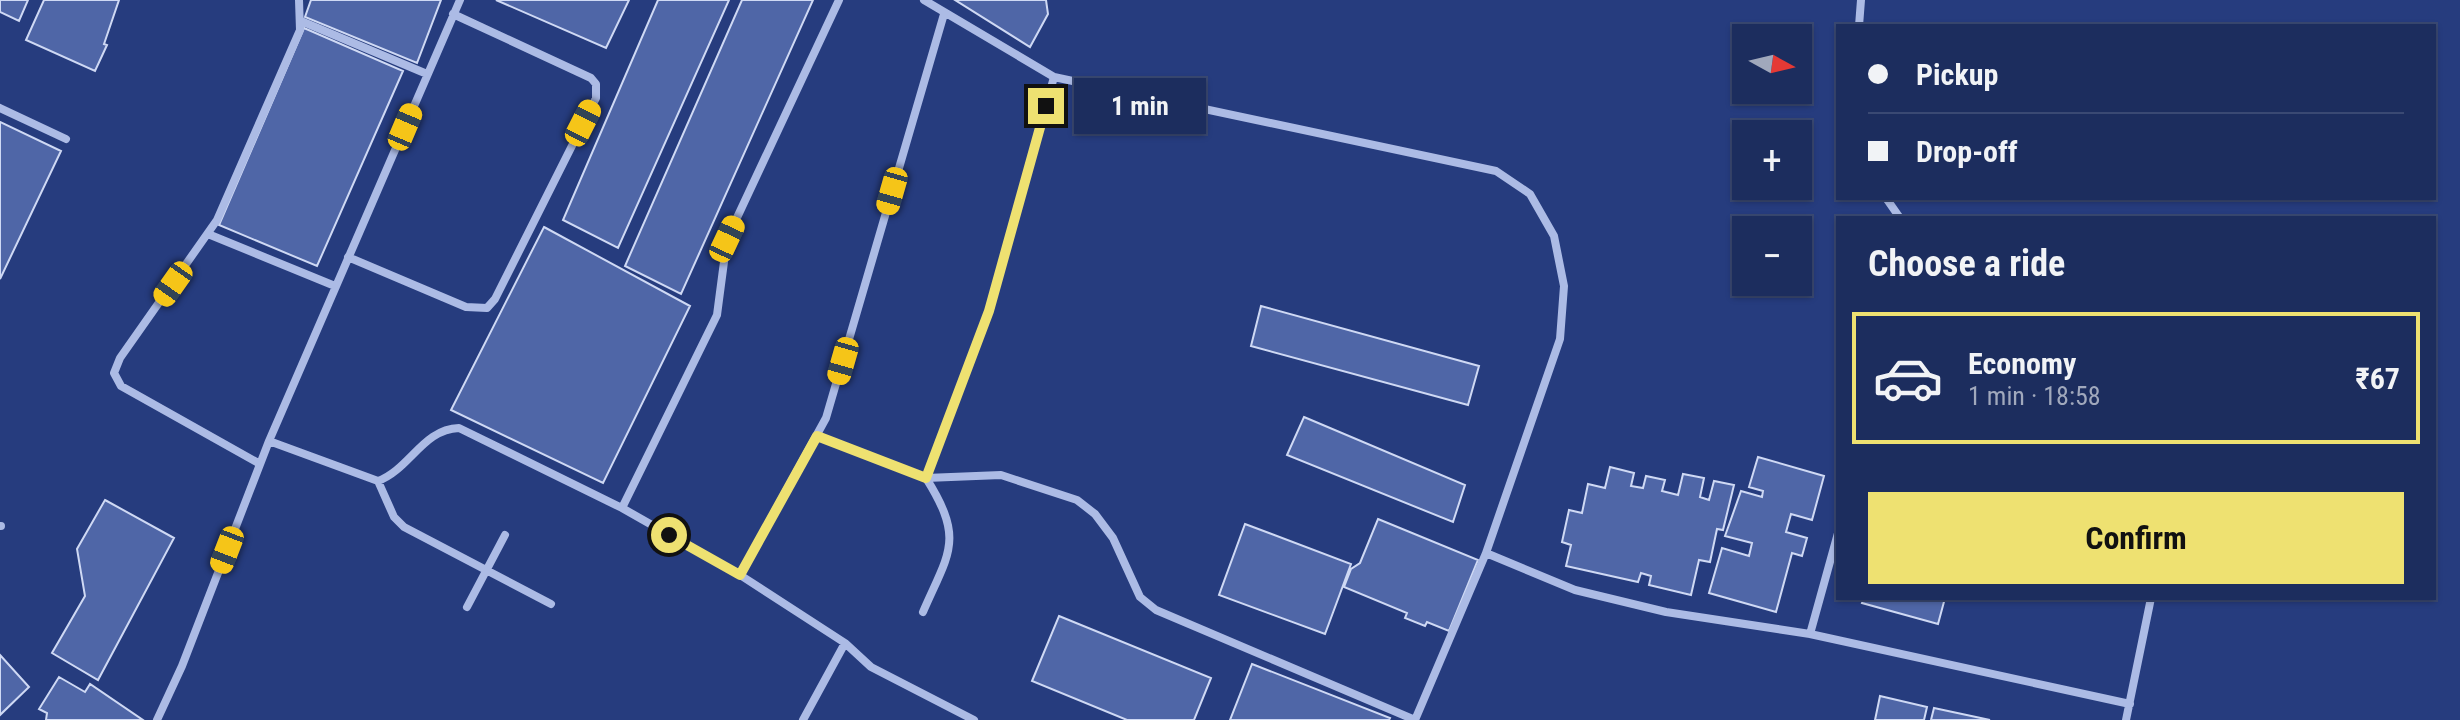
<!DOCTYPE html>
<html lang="en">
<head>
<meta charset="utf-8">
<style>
	body { margin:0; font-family:"Roboto Condensed",sans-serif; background:#293967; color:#f1f3f6; height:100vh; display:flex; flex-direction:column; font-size:30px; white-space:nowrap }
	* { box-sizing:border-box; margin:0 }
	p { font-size:26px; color:#a0a8bc }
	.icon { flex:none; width:44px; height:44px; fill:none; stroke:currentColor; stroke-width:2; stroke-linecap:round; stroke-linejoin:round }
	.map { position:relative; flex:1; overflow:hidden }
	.side { position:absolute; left:1836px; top:216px; width:600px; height:384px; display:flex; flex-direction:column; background:#1c2d5e; border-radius:0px; box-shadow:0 2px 6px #0004,0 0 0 2px #3a4973 }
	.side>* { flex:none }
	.banner { position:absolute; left:1836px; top:24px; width:600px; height:176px; border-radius:0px; box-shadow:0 2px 6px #0004,0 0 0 2px #3a4973; display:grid; align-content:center; height:176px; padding:0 32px; background:#1c2d5e }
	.needle { width:52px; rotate:98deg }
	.controls { position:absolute; left:1732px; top:24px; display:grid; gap:16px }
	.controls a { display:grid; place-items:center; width:80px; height:80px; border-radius:0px; background:#1c2d5e; box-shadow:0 2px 6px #0004,0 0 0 2px #3a4973; font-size:40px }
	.end { position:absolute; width:36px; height:36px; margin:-18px; border:10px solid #eee171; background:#111; box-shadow:0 0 0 4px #111 }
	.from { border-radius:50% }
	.bubble { position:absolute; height:56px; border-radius:0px; background:#1c2d5e; box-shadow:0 2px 6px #0004,0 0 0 2px #3a4973; font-size:26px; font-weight:700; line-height:56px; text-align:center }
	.car { position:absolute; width:24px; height:48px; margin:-24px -12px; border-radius:10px; box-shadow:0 0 6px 2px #0007; background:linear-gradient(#f5c518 24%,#345 0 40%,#f5c518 0 76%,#345 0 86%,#f5c518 0) }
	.banner b { display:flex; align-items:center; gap:28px; height:76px; font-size:30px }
	.banner b+b { border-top:2px solid #3a4973 }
	.banner i { width:20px; height:20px; background:#f1f3f6 }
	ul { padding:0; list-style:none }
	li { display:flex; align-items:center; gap:24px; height:132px; margin:0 16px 12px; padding:0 16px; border:4px solid transparent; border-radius:0px }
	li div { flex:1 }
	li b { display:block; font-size:30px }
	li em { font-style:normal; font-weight:700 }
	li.active { border-color:#eee171 }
	li>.icon { width:72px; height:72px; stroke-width:1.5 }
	h2 { padding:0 32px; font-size:36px; line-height:96px }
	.cta { display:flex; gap:16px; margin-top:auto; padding:16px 32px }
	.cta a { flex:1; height:92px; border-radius:0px; background:#eee171; color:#111; font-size:32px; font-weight:700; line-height:92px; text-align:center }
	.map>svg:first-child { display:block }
	.building { fill:#4f66a7; stroke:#cfd9f4; stroke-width:2 }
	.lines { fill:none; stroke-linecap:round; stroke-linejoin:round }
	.street { stroke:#acbbe5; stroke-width:8 }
	.route { stroke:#eee171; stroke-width:10 }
</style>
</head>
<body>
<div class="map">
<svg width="2460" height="720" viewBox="0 0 2460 720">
	<rect width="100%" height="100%" fill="#263c7e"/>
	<path class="building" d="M 0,0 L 28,0 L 19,21 L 0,12 Z
		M 44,0 L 119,0 L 104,44 L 107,45 L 95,71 L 26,40 Z
		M 311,0 L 441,0 L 417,63 L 305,17 Z
		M 496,0 L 629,0 L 606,48 Z
		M 658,0 L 729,0 L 618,248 L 563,220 Z
		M 742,0 L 813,0 L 681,294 L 625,266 Z
		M 955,0 L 1046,0 L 1048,14 L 1030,47 Z
		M 304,28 L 403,71 L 317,266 L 219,225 Z
		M 0,122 L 61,151 L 0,279 Z
		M 544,227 L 690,306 L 603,483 L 451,410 Z
		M 1261,306 L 1479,366 L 1468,405 L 1251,346 Z
		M 1304,417 L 1465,485 L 1453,522 L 1287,455 Z
		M 1758,457 L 1824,476 L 1812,520 L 1791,514 L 1786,532 L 1807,538 L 1802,556 L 1792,553 L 1776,612 L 1709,593 L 1722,548 L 1749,556 L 1752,543 L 1725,536 L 1741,491 L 1762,497 L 1763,491 L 1749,487 Z
		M 1610,467 L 1634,473 L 1631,486 L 1643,488 L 1646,476 L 1665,480 L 1662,491 L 1678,495 L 1683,474 L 1704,478 L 1700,497 L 1709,500 L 1714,481 L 1734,485 L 1723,530 L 1717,529 L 1710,562 L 1699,560 L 1691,595 L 1649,585 L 1651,576 L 1641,573 L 1638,582 L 1566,566 L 1571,545 L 1562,542 L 1569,510 L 1582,513 L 1588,484 L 1605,488 Z
		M 105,500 L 174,538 L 98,680 L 52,653 L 85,596 L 77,549 Z
		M 1378,519 L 1478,560 L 1449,631 L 1427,622 L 1425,626 L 1405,618 L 1407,613 L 1344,587 L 1351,569 L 1360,563 Z
		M 1245,524 L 1351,564 L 1325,634 L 1219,595 Z
		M 1864,598 L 1945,598 L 1938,624 L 1862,603 Z
		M 1059,616 L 1211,678 L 1194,720 L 1127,720 L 1032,681 Z
		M 0,655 L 29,687 L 0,715 Z
		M 1252,664 L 1390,718 L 1389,720 L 1230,720 Z
		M 59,677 L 85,692 L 90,684 L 143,720 L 46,720 L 47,713 L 39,709 Z
		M 1880,696 L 1927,707 L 1924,720 L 1875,720 Z
		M 1934,708 L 1990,720 L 1931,720 Z"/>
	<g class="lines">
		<path class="street" d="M 924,0 L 1054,77
			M 301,21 L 427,74
			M 1859,26 L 1861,0
			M 0,108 L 66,139
			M 1886,198 L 1900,218
			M 208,234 L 335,286
			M 348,257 L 466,307 L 487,308 L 495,299 L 596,98 L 596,84 L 591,78 L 453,14
			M 817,436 L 926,478 L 1001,475 L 1077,500 L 1095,514 L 1113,538 L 1140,597 L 1156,610 L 1415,720
			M 269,441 L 378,481 C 410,469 423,429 459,428 L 622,508 L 740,575 L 845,643 L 871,667 L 974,720
			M 260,464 L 121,386 L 114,373 L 120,358 L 217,220 L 300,30 L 299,0
			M 926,478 L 989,311 L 1054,77 L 1496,171 L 1530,194 L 1554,236 L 1564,286 L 1560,339 L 1486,553 L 1415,720
			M 378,481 L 394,517 L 404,527 L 551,604
			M 622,508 L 717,315 L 727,239 L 839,0
			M 0,526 L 1,526
			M 1486,553 L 1575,590 L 1666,612 L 1810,634 L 2130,704
			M 740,575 L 826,418 L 944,14
			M 467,607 L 505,535
			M 923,612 C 949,552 965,540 926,478
			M 1810,634 L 1838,533
			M 157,720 L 182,666 L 269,441 L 460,0
			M 803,720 L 845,643
			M 2126,720 L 2151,598"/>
	</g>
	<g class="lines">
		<path class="route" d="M 669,535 L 740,575 L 817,436 L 926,478 L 989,311 L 1046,106"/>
	</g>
</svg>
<div class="controls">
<a><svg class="needle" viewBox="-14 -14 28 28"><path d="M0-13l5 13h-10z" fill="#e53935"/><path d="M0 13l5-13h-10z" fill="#a0a8bc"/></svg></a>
<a>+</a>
<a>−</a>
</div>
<i class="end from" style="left:669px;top:535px"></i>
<i class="end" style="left:1046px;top:106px"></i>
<div class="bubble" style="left:1074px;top:78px;width:132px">1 min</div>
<i class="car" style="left:583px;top:123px;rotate:27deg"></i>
<i class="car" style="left:405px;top:127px;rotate:23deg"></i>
<i class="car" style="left:892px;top:191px;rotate:196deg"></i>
<i class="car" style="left:727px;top:239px;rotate:25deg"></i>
<i class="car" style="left:173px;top:284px;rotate:215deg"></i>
<i class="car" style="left:843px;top:361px;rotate:196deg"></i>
<i class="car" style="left:227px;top:550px;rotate:201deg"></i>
<div class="banner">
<b><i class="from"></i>Pickup</b>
<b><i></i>Drop-off</b>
</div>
<section class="side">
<h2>Choose a ride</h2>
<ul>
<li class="active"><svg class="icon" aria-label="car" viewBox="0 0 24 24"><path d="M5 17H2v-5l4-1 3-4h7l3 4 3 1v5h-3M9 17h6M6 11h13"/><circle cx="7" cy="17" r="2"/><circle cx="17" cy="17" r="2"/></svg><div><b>Economy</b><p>1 min · 18:58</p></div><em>₹67</em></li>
</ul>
<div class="cta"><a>Confirm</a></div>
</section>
</div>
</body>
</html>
